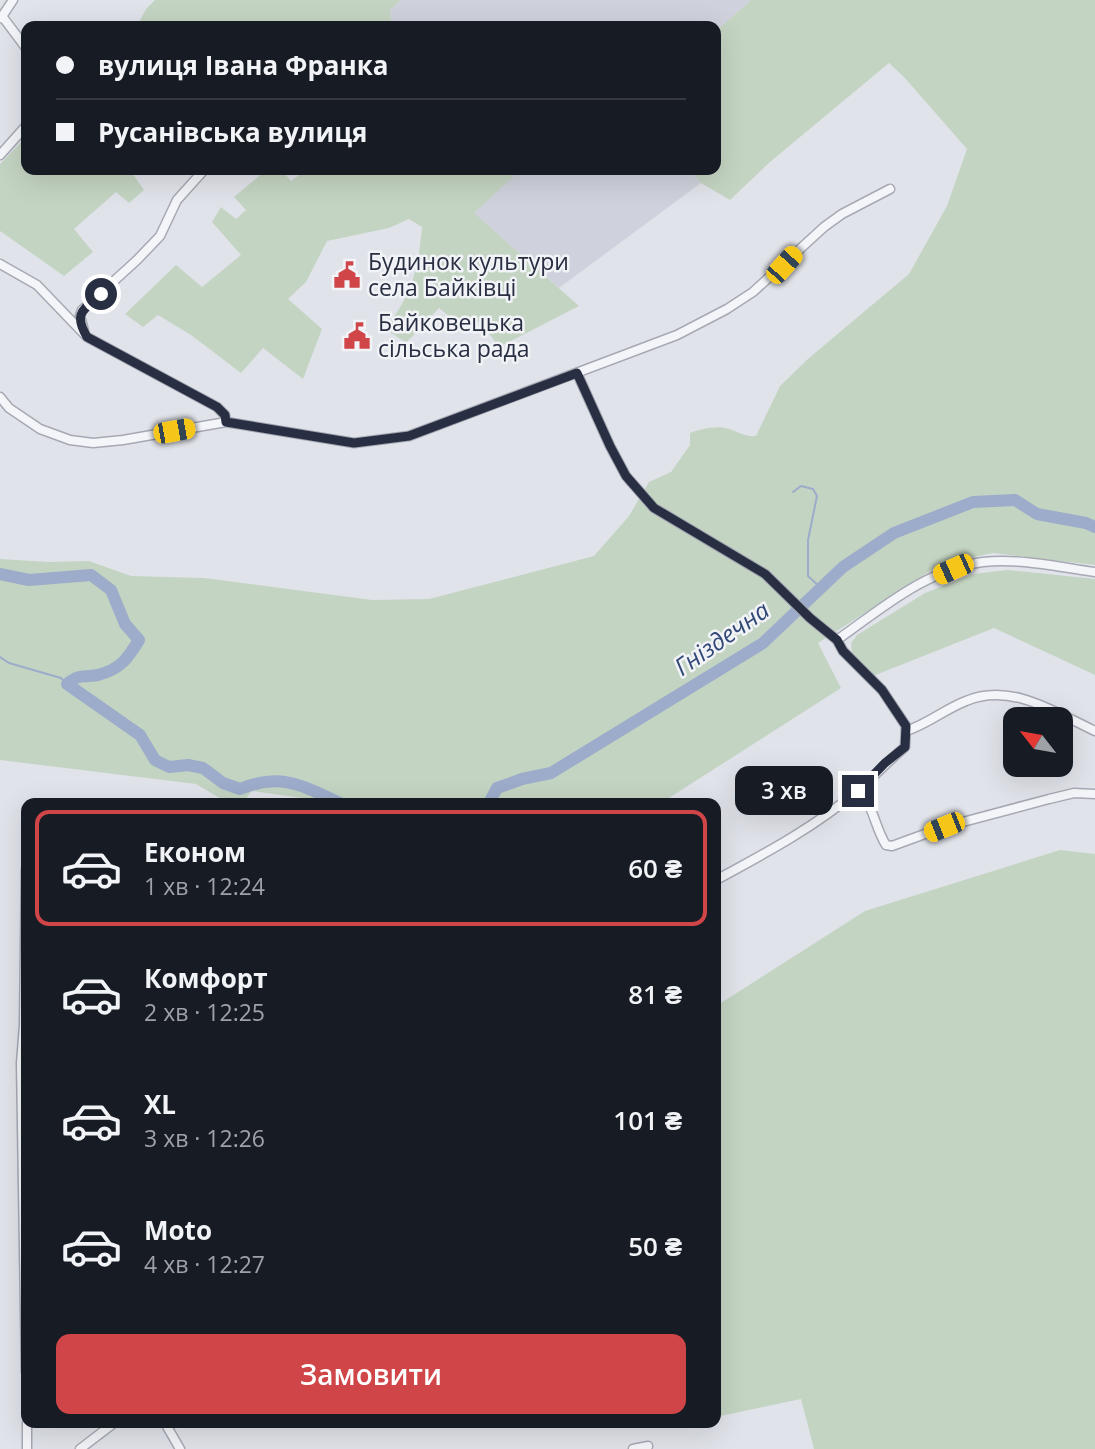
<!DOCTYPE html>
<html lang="uk">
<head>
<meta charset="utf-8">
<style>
	body { margin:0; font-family:"Open Sans",sans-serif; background:#20242c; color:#f1f3f6; height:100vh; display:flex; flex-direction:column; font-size:26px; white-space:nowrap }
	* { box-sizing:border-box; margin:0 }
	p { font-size:23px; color:#9ea1a6 }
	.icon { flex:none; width:38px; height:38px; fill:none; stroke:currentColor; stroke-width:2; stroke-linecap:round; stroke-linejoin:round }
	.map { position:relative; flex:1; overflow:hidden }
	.details { position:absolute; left:21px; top:798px; width:700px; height:630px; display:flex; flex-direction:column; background:#171b24; border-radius:14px; box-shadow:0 7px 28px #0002 }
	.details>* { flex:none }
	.hud { position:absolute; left:21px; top:21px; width:700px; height:154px; border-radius:14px; box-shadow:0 7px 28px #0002; display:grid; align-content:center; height:154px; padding:0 35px; background:#171b24 }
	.needle { width:46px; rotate:301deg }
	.buttons { position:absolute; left:1003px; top:707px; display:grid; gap:14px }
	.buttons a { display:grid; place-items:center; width:70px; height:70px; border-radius:14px; background:#171b24; box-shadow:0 7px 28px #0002; font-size:35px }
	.end { position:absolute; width:32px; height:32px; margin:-16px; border:9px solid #292f42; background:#fff; box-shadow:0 0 0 4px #fff }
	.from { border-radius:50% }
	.bubble { position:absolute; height:49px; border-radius:14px; background:#171b24; box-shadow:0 7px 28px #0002; font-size:23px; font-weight:600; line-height:49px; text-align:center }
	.car { position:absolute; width:21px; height:42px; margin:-21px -10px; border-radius:9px; box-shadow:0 0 5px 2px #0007; background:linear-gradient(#f5c518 24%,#345 0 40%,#f5c518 0 76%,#345 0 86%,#f5c518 0) }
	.hud b { display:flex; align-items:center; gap:24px; height:66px; font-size:26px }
	.hud b+b { border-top:2px solid #363941 }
	.hud i { width:18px; height:18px; background:#f1f3f6 }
	ul { padding:12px 0 0; list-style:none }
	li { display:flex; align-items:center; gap:21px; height:116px; margin:0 14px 10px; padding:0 21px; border:4px solid transparent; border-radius:14px }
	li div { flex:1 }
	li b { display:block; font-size:26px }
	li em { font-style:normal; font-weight:600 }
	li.on { border-color:#d04548 }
	li>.icon { width:63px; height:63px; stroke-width:1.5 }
	.action { display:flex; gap:14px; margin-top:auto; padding:14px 35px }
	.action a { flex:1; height:80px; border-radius:14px; background:#d04548; color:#fff; font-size:28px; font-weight:600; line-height:80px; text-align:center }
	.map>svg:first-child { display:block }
	.built { fill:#cfd2dc }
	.green { fill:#c4d4c2 }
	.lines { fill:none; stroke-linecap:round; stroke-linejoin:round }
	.stream { stroke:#9cacca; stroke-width:2 }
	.river { stroke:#9cacca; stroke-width:12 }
	.minor-casing { stroke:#a6a9b4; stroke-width:11 }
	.minor { stroke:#f4f5f8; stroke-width:8 }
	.route { stroke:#292f42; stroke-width:9 }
	.labels { text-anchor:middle; stroke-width:5; stroke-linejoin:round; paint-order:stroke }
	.poi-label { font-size:23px; fill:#292f42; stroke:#f1f3f7; text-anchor:start }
	.water-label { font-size:24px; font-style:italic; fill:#324877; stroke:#f1f3f7 }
</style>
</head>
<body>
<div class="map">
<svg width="1095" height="1449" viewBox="0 0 1095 1449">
	<rect width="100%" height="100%" fill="#e1e3ea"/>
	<path class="built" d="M 401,0 L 751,0 L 716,31 L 716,26 L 392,26 L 390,10 Z
		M 508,170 L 690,170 L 701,183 L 559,288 L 473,213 L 513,176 Z"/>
	<path class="green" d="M 155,0 L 401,0 L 390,10 L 392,26 L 137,26 L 146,9 Z
		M 751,0 L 1095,0 L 1095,565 L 993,553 L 941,564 L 818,643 L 841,688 L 661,803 L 306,803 L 302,798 L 252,791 L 242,803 L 228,803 L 196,784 L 0,760 L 0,559 L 48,562 L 89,561 L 131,576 L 204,578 L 372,600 L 429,599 L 594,556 L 629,516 L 649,482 L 671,472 L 690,445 L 690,433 C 702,429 717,425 729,429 C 739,432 745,437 756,436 L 780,386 L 809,358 L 909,274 L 947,206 L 967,149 L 904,77 L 889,63 L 770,162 L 730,200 L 701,183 L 690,170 L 716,170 L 716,31 Z
		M 26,137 L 26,170 L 130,170 L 144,190 L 129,203 L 116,192 L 74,229 L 93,252 L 64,276 L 0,231 L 0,164 Z
		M 266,170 L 281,170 L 291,181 L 302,173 L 300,170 L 508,170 L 514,176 L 474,213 L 579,306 L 499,347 L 480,321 L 466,330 L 439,308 L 406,343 L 386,329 C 412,291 418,273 422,227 L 409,219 L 389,228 L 327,241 L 306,282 L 288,299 L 322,329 L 303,379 L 263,348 L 241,373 L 191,335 L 158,315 L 143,327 L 125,314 L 176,265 L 202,287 L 241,255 L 212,222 L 221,207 L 236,219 L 246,210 L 234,197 Z
		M 1008,570 L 1095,579 L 1095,675 L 994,628 L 873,676 L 852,653 L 851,643 L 857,635 L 925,593 L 973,574 Z
		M 1060,850 L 1095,854 L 1095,1449 L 814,1449 L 801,1399 L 716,1417 L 716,1006 L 865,911 Z"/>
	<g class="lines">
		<path class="stream" d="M 793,492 L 801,486 L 813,489 L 817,496 L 808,540 L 808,576 L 821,588
			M 0,657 L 9,663 L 61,678 L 67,684"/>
		<path class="river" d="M 0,574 L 29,580 L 91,575 L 111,590 L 125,624 L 139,640 C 128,658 121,669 98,675 C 83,678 80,673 67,684 L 140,735 L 155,760 L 169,767 L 188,765 L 203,768 L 223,783 L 240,789 C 281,772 303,786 340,803
			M 489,803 L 497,788 L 522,779 L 551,773 L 763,643 L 843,567 L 894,533 L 973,502 L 1015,500 L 1037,514 L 1086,523 L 1095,527"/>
		<defs>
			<path id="minor" d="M 2,16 L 26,48
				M 1,18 L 13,0
				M 0,155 L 26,126
				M 0,264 L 37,285 L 87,337 L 217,407 L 225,415 L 226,422
				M 84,331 L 80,316 L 82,310 L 137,260 L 160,236 L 177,200 L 204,170
				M 577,373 L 610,446 L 626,476 L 654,508 L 765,574 L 810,618 L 837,640 L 843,651 L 882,690 L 906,726 L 905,747 C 888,761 874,777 857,791 C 815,827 764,854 716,880
				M 0,397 L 9,408 L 40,429 L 70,440 L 93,443 L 123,440 L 226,422 L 354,443 L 409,436 L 677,335 L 727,309 L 753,292 L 824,227 L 842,214 L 890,189
				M 837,640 C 881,609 927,569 983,562 C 1020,558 1059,567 1095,572
				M 906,731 C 928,724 945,709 966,701 C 1010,682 1055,712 1095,731
				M 859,790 C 873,804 875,828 886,845 L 892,846 L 944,827 L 1049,799 L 1074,793 L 1095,794
				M 26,869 L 24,1025 L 21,1063 L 26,1372
				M 27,1423 L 27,1449
				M 165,1423 L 180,1449
				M 80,1449 L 114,1423
				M 633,1449 L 648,1446"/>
		</defs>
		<use href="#minor" class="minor-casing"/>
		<use href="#minor" class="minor"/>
	</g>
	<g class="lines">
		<path class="route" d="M 101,294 C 83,310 73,313 87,337 L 217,407 L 225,415 L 226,422 L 354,443 L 409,436 L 577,373 L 610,446 L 626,476 L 654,508 L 765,574 L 810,618 L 837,640 L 843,651 L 882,690 L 906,726 L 905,747 L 885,763 L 858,791"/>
	</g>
	<defs>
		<symbol id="civic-bare" viewBox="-9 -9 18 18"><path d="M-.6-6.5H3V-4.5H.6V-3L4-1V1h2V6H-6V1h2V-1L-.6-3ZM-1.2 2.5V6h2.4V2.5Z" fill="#d04548" stroke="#f1f3f7" stroke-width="2.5" paint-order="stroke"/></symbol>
	</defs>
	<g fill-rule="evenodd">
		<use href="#civic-bare" x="328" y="256" width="38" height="38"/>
		<use href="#civic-bare" x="338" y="317" width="38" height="38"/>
	</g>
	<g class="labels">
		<g class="poi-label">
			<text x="368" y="270">Будинок культури<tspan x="368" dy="26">села Байківці</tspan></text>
			<text x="378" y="331">Байковецька<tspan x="378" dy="26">сільська рада</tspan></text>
		</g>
		<g class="water-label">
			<text transform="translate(722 639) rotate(-35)" y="8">Гніздечна</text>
		</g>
	</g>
</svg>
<div class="buttons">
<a><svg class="needle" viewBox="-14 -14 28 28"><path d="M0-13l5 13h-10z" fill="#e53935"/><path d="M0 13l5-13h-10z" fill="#9ea1a6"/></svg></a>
</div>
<i class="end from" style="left:101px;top:294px"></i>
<i class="end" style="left:858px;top:791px"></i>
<div class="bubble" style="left:735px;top:766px;width:98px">3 хв</div>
<i class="car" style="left:784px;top:265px;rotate:42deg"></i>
<i class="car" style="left:174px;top:431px;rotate:80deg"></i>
<i class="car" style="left:953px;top:569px;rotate:246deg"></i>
<i class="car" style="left:944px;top:827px;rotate:248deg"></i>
<div class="hud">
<b><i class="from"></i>вулиця Івана Франка</b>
<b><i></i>Русанівська вулиця</b>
</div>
<section class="details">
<ul>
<li class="on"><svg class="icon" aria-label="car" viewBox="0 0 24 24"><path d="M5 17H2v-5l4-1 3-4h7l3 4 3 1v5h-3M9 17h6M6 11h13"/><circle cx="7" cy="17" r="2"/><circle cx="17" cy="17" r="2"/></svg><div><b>Економ</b><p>1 хв · 12:24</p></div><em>60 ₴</em></li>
<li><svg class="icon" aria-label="car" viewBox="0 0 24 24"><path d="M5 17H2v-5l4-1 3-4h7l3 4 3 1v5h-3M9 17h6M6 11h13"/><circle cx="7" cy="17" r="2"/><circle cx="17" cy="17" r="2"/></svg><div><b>Комфорт</b><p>2 хв · 12:25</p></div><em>81 ₴</em></li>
<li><svg class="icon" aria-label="car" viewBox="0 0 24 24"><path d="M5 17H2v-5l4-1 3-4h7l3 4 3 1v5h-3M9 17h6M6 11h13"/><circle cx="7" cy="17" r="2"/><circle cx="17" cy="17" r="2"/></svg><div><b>XL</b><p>3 хв · 12:26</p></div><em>101 ₴</em></li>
<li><svg class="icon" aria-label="car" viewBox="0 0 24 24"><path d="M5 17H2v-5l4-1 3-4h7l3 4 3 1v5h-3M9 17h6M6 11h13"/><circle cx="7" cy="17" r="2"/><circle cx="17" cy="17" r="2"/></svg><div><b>Moto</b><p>4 хв · 12:27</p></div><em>50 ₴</em></li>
</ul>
<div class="action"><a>Замовити</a></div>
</section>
</div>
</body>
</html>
